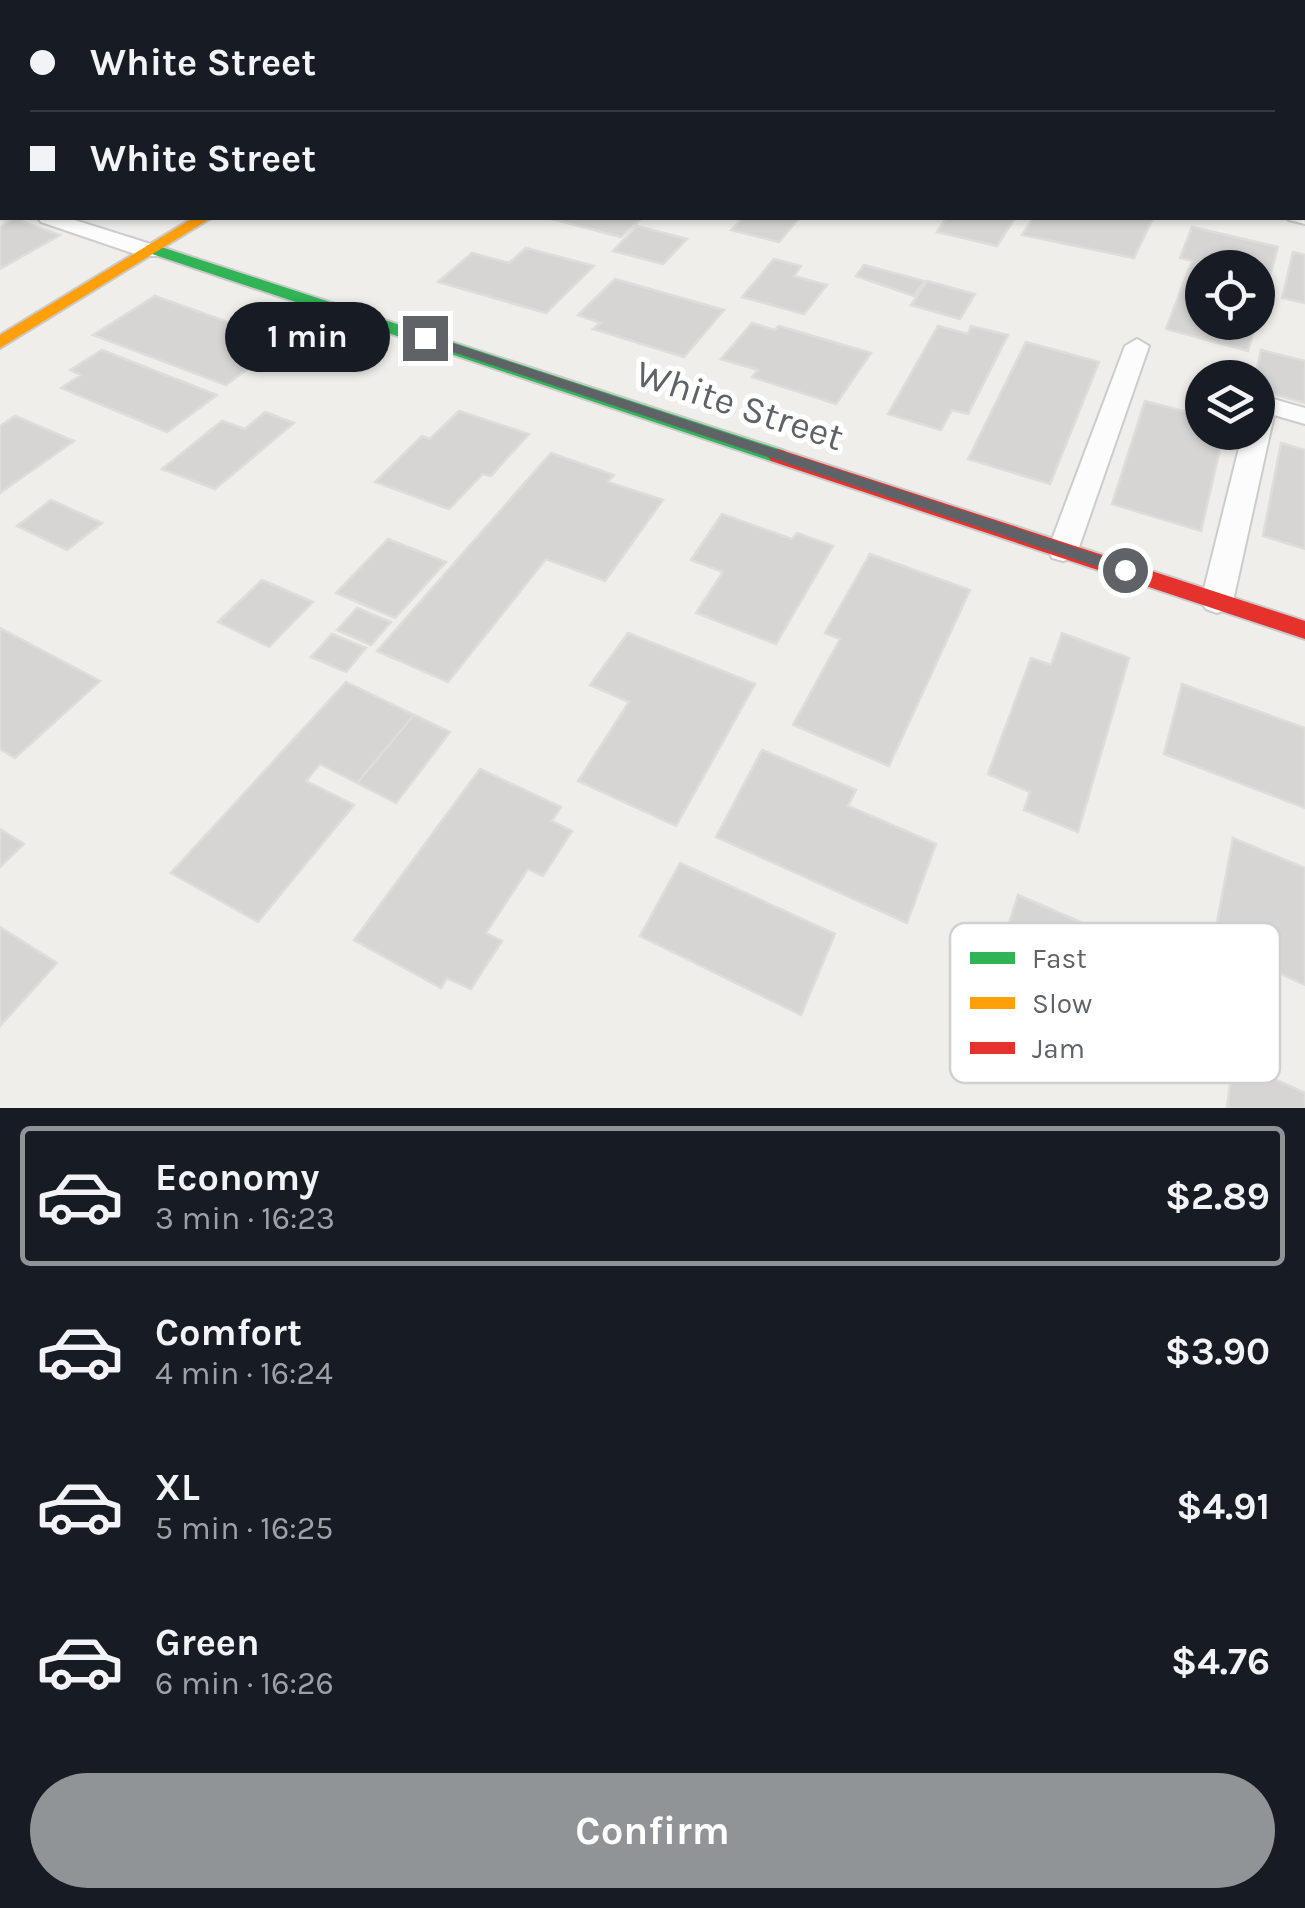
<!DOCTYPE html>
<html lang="en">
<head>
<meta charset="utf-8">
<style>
	body { margin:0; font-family:Karla,sans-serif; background:#242831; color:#f1f3f6; height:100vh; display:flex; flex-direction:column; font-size:38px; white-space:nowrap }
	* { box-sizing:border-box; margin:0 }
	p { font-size:32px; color:#9ea1a6 }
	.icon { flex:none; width:55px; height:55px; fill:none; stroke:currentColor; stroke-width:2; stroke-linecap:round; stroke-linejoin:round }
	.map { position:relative; height:1108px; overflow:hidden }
	.panel { display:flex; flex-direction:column; background:#171b24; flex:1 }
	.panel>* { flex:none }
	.top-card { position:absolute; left:0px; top:0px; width:1305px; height:220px; box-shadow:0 2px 8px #0004; display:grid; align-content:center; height:220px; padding:0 30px; background:#171b24 }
	.controls { position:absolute; left:1185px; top:250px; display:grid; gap:20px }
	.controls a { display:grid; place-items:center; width:90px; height:90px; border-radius:50%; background:#171b24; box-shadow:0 2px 8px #0004; font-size:50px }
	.end { position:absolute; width:45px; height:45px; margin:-22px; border:12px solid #5f6368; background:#fff; box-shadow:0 0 0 5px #fff }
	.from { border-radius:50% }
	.bubble { position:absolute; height:70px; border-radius:35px; background:#171b24; box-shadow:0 2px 8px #0004; font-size:32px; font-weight:700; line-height:70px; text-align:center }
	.top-card b { display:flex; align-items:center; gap:35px; height:95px; font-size:38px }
	.top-card b+b { border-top:2px solid #363941 }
	.top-card i { width:25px; height:25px; background:#f1f3f6 }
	ul { padding:18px 0 0; list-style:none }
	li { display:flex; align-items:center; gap:30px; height:140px; margin:0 20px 15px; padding:0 10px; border:5px solid transparent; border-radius:10px }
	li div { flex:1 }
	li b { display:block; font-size:38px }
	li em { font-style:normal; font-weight:700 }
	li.selected { border-color:#919496 }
	li>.icon { width:90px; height:90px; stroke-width:1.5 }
	.cta { display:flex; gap:20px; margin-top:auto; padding:20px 30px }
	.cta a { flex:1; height:115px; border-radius:60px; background:#919496; color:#fff; font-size:40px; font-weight:700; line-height:115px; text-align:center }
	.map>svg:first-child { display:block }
	.building { fill:#d6d5d3; stroke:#deddd9; stroke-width:2.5 }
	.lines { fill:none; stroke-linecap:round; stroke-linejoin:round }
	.lane-casing { stroke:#cbcccc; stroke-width:4 }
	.street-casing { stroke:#cbcccc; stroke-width:4 }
	.fast-casing { stroke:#cacacb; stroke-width:4 }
	.slow-casing { stroke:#cacacb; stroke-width:4 }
	.jam-casing { stroke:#cacacb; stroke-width:4 }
	.lane { fill:#fdfcfc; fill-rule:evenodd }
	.street { fill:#fdfcfc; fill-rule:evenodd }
	.fast { fill:#30b455; fill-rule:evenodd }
	.slow { fill:#ff9f0a; fill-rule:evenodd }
	.jam { fill:#e5322d; fill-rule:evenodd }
	.route { fill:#5f6368 }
	.labels { text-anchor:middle; stroke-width:10; stroke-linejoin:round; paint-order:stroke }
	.street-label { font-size:38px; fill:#5f6368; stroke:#fff }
	.key { fill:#fff; stroke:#cfd0d2; stroke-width:2.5 }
	.key-label { font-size:28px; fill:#5f6368 }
</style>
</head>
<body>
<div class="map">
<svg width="1305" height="1108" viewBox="0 0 1305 1108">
	<rect width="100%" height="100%" fill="#efeeea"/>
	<path class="building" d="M 548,218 L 642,218 L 621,237 Z
		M 743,218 L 799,218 L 779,242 L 731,230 Z
		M 946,218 L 1015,218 L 997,246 L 937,232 Z
		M 1033,218 L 1153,218 L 1134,258 L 1022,235 Z
		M 15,219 L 60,235 L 0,269 L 0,227 Z
		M 637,226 L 687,239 L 663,264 L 613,251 Z
		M 1192,227 L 1278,247 L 1258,319 L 1258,268 L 1202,268 L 1202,322 L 1256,322 L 1248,351 L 1166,329 L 1192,261 L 1180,258 Z
		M 526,248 L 594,266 L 546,313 L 438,282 L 472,253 L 509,263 Z
		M 1293,252 L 1305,255 L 1305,303 L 1282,298 Z
		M 774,259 L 801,266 L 794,276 L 827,285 L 804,314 L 742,297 Z
		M 864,265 L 924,281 L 914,296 L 856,276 Z
		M 615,279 L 724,310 L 684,357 L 593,329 L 600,323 L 578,315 Z
		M 927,281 L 975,294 L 960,319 L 911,305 Z
		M 155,296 L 284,342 L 226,385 L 93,335 Z
		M 752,323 L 775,330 L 779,326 L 871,353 L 836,404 L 752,377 L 758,370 L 721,359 Z
		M 938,326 L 968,334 L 971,326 L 1008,335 L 968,414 L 952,410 L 941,430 L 888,414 Z
		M 1026,342 L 1099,362 L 1050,484 L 968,459 Z
		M 102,350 L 217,395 L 167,432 L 61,388 L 81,375 L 70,370 Z
		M 1261,350 L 1305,361 L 1305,403 L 1258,390 L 1255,378 Z
		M 1145,401 L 1202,416 L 1202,432 L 1224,432 L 1201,531 L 1112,504 Z
		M 459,411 L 529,434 L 491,476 L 483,474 L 449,509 L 375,482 L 422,436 L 430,439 Z
		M 265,412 L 294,423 L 215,489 L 162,469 L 222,421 L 245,429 Z
		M 15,416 L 74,441 L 0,493 L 0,426 Z
		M 1281,443 L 1305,450 L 1305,549 L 1263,536 Z
		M 551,453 L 614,475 L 608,482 L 663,500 L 605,581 L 546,559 L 448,682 L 377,651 Z
		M 51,500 L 102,523 L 67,550 L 17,526 Z
		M 722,514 L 792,539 L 797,533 L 833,546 L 776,644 L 696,613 L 723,572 L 691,560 Z
		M 388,539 L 446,562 L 395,618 L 336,593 Z
		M 870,554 L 970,590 L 889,766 L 793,725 L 840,639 L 825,633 Z
		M 262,580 L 313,602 L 269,647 L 218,622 Z
		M 357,608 L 391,622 L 371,645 L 337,630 Z
		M 0,628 L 100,681 L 15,758 L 0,749 Z
		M 628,633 L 755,684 L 676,826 L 578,781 L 629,702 L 590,685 Z
		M 1062,633 L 1129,658 L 1078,832 L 1024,810 L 1030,792 L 988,774 L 1031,658 L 1051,665 Z
		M 332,634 L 366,648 L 346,672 L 311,657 Z
		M 346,682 L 414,715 L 357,783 L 320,764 L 306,781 L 354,805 L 258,922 L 171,873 Z
		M 1182,684 L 1305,728 L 1305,808 L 1164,754 Z
		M 414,715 L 450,732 L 396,803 L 357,783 Z
		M 762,750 L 856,790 L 848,806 L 936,844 L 907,923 L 716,837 Z
		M 480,769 L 561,807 L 552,821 L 572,831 L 543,876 L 528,869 L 486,933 L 502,941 L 471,989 L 447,978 L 441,988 L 354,940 Z
		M 0,829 L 24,844 L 0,867 Z
		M 1233,838 L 1305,868 L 1305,985 L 1213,943 Z
		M 680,863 L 835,934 L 801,1015 L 640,936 Z
		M 1018,895 L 1106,933 L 1087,1009 L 995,966 Z
		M 0,927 L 57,963 L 0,1026 Z
		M 1233,1060 L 1305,1093 L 1305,1108 L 1227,1108 Z"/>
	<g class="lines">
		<defs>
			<path id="lane" d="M 0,196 L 2,196 L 2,208 L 0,208 Z
				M 38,218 L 68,218 L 157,246 L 160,251 L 157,256 L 141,256 L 41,222 Z
				M 1137,339 L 1149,346 L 1078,550 L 1074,558 L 1063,561 L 1052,558 L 1048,550 L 1125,346 Z
				M 1263,396 L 1305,408 L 1305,424 L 1274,415 L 1233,601 L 1228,609 L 1217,613 L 1206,609 L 1201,601 L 1243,432 L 1258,432 L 1258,397 Z"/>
			<path id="street" d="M 1229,0 L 1271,0 L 1272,2 L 1231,2 Z
				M 1298,2 L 1305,2 L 1305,18 L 1302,2 Z
				M 1302,201 L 1305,224 L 1289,220 L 1287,218 L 1302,218 Z"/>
			<path id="fast" d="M 312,0 L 334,0 L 336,2 L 314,2 Z
				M 152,244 L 785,451 L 788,456 L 785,461 L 771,461 L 146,252 L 146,246 Z"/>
			<path id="slow" d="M 193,218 L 211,218 L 0,348 L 0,335 Z"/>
			<path id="jam" d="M 778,449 L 1305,621 L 1305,639 L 771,461 L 768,456 L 771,451 Z"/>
		</defs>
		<use href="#lane" class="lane-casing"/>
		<use href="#street" class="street-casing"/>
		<use href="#fast" class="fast-casing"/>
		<use href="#slow" class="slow-casing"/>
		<use href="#jam" class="jam-casing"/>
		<use href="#lane" class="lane"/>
		<use href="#street" class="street"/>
		<use href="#fast" class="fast"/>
		<use href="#slow" class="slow"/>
		<use href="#jam" class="jam"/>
	</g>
	<path class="route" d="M 425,334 L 1131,566 L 1133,570 L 1131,574 L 1119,574 L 420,341 L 418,338 Z"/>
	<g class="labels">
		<g class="street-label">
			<text transform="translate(740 405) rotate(18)" y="13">White Street</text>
		</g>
	</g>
	<rect x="950" y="923" width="330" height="160" rx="15" class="key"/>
	<rect x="970" y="952" width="45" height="12" fill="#30b455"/>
	<rect x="970" y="997" width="45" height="12" fill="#ff9f0a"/>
	<rect x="970" y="1042" width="45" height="12" fill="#e5322d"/>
	<g class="key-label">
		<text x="1032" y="968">Fast</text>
		<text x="1032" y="1013">Slow</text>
		<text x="1032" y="1058">Jam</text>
	</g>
</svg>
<div class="controls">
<a><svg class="icon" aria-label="locate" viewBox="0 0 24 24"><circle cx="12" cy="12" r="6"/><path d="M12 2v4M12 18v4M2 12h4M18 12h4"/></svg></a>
<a><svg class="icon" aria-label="layers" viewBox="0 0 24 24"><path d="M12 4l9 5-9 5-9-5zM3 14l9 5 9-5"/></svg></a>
</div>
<i class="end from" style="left:1125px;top:570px"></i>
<i class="end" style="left:425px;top:338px"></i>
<div class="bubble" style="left:225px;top:302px;width:165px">1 min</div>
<div class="top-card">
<b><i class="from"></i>White Street</b>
<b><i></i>White Street</b>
</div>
</div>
<section class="panel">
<ul>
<li class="selected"><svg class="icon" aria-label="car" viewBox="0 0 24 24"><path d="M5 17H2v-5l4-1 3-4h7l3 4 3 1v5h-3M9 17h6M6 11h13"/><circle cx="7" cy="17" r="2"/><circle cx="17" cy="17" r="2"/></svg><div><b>Economy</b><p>3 min · 16:23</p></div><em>$2.89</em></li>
<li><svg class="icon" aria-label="car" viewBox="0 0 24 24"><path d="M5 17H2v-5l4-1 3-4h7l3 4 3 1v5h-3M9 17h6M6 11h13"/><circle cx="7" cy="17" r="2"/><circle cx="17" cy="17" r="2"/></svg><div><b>Comfort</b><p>4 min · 16:24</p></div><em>$3.90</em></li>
<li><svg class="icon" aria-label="car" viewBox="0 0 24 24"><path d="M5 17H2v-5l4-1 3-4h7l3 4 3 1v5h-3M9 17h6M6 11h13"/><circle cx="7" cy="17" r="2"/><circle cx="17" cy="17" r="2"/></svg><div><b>XL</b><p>5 min · 16:25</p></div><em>$4.91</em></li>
<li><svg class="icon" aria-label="car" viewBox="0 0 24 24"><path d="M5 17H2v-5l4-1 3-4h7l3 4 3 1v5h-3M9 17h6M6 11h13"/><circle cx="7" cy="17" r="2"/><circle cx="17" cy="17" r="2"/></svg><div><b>Green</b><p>6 min · 16:26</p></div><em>$4.76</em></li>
</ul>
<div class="cta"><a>Confirm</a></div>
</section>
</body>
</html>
